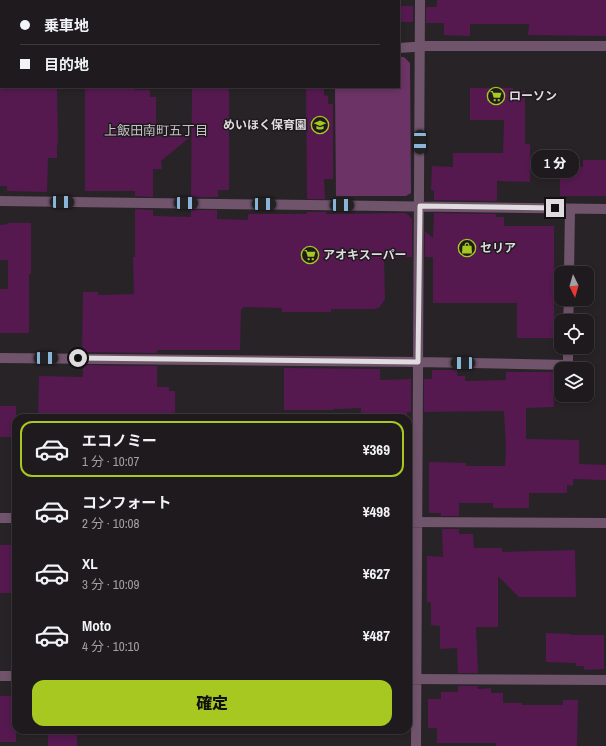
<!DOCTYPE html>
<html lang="ja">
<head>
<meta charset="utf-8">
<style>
	body { margin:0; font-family:"Archivo Narrow","Noto Sans JP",sans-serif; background:#262326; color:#f1f3f6; height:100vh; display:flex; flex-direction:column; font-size:15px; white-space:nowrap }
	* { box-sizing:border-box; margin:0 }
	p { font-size:13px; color:#a1a1a4 }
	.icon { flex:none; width:22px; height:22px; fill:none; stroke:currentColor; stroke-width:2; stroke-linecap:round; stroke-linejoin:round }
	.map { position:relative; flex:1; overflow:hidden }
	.details { position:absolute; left:12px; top:414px; width:400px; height:320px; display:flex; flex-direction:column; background:#1e1a1d; border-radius:12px; box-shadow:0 2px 6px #0003,0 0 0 1px #3c383b }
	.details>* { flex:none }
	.top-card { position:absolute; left:0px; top:0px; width:400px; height:88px; box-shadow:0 2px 6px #0003,0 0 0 1px #3c383b; display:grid; align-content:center; height:88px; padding:0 20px; background:#1e1a1d }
	.needle { width:26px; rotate:175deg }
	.tools { position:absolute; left:554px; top:266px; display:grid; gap:8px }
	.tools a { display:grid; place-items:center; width:40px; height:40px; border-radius:8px; background:#1e1a1d; box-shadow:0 2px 6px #0003,0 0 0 1px #3c383b; font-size:20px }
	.end { position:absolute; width:18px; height:18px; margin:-9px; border:5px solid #dfdbde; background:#111; box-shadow:0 0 0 2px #111 }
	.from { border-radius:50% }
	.bubble { position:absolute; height:28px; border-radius:12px; background:#1e1a1d; box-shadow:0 2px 6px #0003,0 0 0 1px #3c383b; font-size:13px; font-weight:800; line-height:28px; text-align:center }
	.car { position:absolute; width:12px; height:24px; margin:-12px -6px; border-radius:5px; box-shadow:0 0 3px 1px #0007; background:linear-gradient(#222 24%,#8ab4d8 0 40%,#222 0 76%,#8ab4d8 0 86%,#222 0) }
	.top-card b { display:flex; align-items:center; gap:14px; height:38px; font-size:15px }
	.top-card b+b { border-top:1px solid #3c383b }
	.top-card i { width:10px; height:10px; background:#f1f3f6 }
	ul { padding:7px 0 0; list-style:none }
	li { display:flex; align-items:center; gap:12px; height:56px; margin:0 8px 6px; padding:0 12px; border:2px solid transparent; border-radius:12px }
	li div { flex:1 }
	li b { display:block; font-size:15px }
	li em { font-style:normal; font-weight:800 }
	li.current { border-color:#a6c820 }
	li>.icon { width:36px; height:36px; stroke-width:1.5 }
	.primary-button { display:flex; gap:8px; margin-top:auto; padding:8px 20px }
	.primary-button a { flex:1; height:46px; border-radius:12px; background:#a6c820; color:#111; font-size:16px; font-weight:800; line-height:46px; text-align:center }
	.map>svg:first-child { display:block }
	.green { fill:#6c3466 }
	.building { fill:#551950 }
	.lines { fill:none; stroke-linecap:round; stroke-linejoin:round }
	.street { stroke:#70546c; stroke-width:10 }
	.route { stroke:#dfdbde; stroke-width:5 }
	.labels { text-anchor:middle; stroke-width:3; stroke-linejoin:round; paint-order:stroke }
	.poi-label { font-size:12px; font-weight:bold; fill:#dfdbde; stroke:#1e1a1d; text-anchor:start }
	.neighbourhood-label { font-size:13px; fill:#c7c1c6; stroke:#1e1a1d }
</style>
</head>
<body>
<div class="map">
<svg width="606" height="746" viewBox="0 0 606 746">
	<rect width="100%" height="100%" fill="#282327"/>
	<path class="green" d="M 399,57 L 404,57 L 410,63 L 411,193 L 406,196 L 336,196 L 335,87 L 399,87 Z"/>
	<path class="building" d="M 437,0 L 606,0 L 606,36 L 528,35 L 529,24 L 470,24 L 470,36 L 444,35 L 444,23 L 426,23 L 426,7 L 437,7 Z
		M 399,6 L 413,6 L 413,22 L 399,22 Z
		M 0,87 L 57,87 L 58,143 L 57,143 L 57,158 L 48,158 L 47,192 L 7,191 L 7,186 L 0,186 Z
		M 85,87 L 134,87 L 134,90 L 150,90 L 150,97 L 156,97 L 156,136 L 190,137 L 161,161 L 162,169 L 153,169 L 153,197 L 135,196 L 135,191 L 85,191 Z
		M 192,87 L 229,87 L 229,190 L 218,190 L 218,197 L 191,197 Z
		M 306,87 L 324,87 L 324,95 L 328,96 L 328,104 L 333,104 L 333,179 L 324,179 L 325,199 L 307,199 Z
		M 470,88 L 513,88 L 513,92 L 525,91 L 525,144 L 530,144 L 530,182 L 497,181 L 497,201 L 434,200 L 434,190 L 431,190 L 432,166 L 453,167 L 453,153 L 503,153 L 504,120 L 470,120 Z
		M 583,160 L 606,160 L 606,196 L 560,196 L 560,167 L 583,167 Z
		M 135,209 L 153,210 L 153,216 L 191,217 L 191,210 L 217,210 L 217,219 L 248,220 L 248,214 L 307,214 L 307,212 L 326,212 L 326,214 L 406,213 L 412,219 L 412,257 L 384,257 L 385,299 L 379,308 L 374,309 L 331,309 L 331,312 L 282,312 L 282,308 L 243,307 L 243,309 L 241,309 L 240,350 L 157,350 L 157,353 L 82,352 L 83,292 L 98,292 L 98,295 L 134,294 L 133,257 L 135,257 Z
		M 434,213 L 496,214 L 496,217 L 504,217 L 504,226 L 554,226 L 554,338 L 517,338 L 517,303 L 433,303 L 433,257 L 425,257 L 425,231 L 433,238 Z
		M 8,223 L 31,223 L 31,274 L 29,274 L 29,333 L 0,333 L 0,289 L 8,289 L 8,260 L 0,260 L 0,225 L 8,224 Z
		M 83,365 L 157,366 L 157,387 L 169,387 L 169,391 L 175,391 L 175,418 L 55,417 L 55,418 L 38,418 L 39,376 L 83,377 Z
		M 284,368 L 380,369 L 380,380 L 411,379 L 411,412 L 407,412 L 407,418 L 361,418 L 361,408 L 333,409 L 333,410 L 284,410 Z
		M 432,370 L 457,370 L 457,376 L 465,376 L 465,381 L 506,380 L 506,372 L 553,372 L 554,407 L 526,408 L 526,439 L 579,440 L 579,464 L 606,465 L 606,480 L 573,479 L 573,486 L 567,485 L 567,493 L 529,493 L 529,508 L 493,508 L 493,503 L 459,503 L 459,516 L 441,516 L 441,513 L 429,513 L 429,462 L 466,463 L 466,466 L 505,466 L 506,449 L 504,411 L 424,412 L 424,379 L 432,379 Z
		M 0,406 L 16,406 L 16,437 L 0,437 Z
		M 442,529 L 459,529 L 459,534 L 473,534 L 474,548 L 502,548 L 502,552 L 575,550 L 576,597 L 519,597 L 498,576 L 498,627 L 476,627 L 478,673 L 458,673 L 457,648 L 440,649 L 440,626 L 431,625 L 431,602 L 427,602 L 427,556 L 443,557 Z
		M 0,545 L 16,545 L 16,593 L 0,593 Z
		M 546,633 L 571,634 L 571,635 L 604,635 L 604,669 L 584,670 L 584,666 L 576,666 L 576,663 L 546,662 Z
		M 458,686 L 478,686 L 478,689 L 491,688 L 491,693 L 503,693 L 503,703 L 522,703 L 522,705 L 563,705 L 563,700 L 578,700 L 577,746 L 496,746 L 496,743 L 437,743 L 437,728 L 428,728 L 428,699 L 441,699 L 441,692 L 458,692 Z
		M 0,696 L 16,696 L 16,742 L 0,742 Z
		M 48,730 L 77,730 L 77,746 L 48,746 Z"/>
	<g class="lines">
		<path class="street" d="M 0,46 L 1,46
			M 399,48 L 427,46 L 606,46
			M 0,201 L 606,209
			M 569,273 L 570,209
			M 568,321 L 569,299
			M 0,358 L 418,362 L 568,365 L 568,347
			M 0,518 L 16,518
			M 408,522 L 606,523
			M 0,676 L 16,676
			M 408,679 L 606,680
			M 416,746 L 420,0"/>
	</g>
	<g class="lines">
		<path class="route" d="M 78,358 L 418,362 L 420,206 L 555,208"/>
	</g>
	<defs>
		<symbol id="supermarket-ring" viewBox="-11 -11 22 22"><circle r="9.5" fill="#1e1a1d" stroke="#a6c820" stroke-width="1.5"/><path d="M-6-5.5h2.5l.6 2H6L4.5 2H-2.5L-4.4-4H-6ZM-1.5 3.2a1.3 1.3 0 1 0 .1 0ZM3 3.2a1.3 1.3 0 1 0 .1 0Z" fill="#a6c820"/></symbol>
		<symbol id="school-ring" viewBox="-11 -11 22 22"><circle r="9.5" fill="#1e1a1d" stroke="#a6c820" stroke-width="1.5"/><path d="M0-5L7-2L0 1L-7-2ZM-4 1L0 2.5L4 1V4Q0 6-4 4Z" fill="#a6c820"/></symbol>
		<symbol id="shop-ring" viewBox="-11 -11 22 22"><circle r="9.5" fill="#1e1a1d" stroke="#a6c820" stroke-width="1.5"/><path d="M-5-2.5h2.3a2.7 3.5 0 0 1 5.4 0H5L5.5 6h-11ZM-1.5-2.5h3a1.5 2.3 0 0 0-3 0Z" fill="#a6c820"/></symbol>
	</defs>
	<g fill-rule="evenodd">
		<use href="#supermarket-ring" x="486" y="86" width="20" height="20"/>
		<use href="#school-ring" x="310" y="115" width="20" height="20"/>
		<use href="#shop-ring" x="457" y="238" width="20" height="20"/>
		<use href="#supermarket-ring" x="300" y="245" width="20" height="20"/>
	</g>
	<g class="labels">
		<g class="poi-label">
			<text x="509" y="100">ローソン</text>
			<text x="307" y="129" text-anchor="end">めいほく保育園</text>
			<text x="480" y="252">セリア</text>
			<text x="323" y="259">アオキスーパー</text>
		</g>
		<g class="neighbourhood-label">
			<text x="156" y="135">上飯田南町五丁目</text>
		</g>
	</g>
</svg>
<div class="tools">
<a><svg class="needle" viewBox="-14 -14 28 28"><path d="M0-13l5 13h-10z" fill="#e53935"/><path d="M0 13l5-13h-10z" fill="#a1a1a4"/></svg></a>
<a><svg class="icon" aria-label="locate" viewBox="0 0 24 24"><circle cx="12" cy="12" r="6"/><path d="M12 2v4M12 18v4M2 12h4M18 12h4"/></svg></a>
<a><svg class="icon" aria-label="layers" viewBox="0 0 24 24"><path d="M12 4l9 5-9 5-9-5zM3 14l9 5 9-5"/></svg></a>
</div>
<i class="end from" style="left:78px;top:358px"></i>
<i class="end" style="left:555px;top:208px"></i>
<div class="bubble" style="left:531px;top:150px;width:48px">1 分</div>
<i class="car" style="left:420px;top:142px;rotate:180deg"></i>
<i class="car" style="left:62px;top:202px;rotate:91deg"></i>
<i class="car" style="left:186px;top:203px;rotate:91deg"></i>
<i class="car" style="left:264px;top:204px;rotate:91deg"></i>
<i class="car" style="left:342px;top:205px;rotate:91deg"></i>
<i class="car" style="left:46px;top:358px;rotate:90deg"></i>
<i class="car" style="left:463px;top:363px;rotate:271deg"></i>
<div class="top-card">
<b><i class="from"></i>乗車地</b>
<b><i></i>目的地</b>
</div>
<section class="details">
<ul>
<li class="current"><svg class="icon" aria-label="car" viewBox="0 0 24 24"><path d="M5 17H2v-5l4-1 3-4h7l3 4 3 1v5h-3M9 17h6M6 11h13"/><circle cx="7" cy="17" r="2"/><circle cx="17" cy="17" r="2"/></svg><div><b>エコノミー</b><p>1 分 · 10:07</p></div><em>¥369</em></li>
<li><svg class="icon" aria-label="car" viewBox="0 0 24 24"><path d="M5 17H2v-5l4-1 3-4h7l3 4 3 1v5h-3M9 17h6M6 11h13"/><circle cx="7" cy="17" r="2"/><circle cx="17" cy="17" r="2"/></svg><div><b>コンフォート</b><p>2 分 · 10:08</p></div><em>¥498</em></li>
<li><svg class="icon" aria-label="car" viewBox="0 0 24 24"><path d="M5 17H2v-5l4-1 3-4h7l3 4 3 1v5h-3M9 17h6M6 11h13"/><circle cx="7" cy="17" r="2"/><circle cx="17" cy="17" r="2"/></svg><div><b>XL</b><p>3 分 · 10:09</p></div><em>¥627</em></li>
<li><svg class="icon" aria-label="car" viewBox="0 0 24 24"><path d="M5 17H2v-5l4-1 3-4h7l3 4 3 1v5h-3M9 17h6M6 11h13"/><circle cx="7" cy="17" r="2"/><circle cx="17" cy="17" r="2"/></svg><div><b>Moto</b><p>4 分 · 10:10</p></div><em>¥487</em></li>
</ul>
<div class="primary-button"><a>確定</a></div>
</section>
</div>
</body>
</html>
